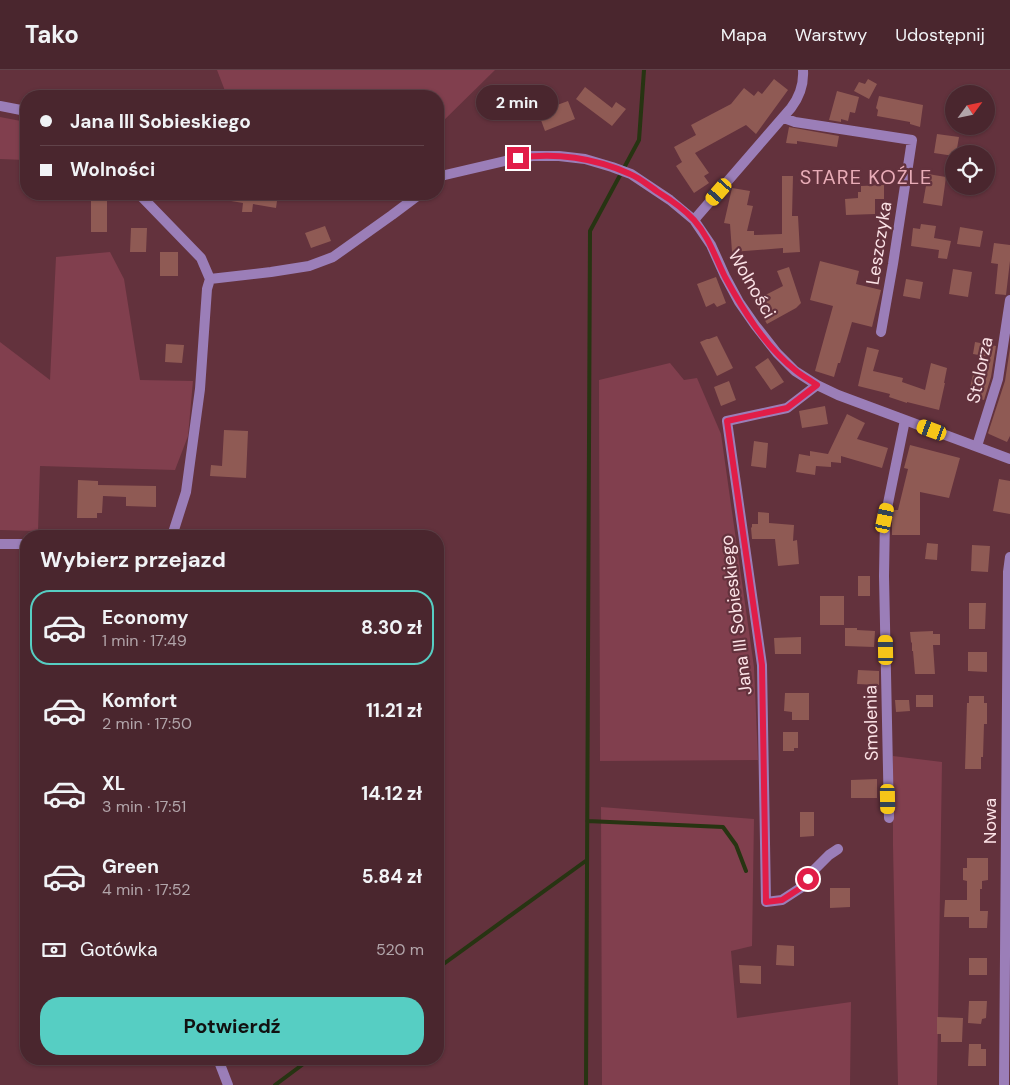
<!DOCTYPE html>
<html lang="pl">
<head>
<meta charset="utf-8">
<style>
	body { margin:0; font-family:"DM Sans",sans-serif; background:#512e36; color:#f1f3f6; height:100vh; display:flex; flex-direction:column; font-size:19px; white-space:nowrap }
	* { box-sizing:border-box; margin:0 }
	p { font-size:16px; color:#b2a5aa }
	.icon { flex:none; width:28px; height:28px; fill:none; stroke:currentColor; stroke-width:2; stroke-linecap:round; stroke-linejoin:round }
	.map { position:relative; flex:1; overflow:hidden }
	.sheet { position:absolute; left:20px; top:460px; width:424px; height:535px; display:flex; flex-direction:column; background:#4a262e; border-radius:20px; box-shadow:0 1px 4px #0004,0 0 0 1px #61434a }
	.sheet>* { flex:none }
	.guide { position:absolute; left:20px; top:20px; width:424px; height:110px; border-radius:20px; box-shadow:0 1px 4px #0004,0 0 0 1px #61434a; display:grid; align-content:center; height:110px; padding:0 20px; background:#4a262e }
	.needle { width:32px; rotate:57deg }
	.buttons { position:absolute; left:945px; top:15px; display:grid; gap:10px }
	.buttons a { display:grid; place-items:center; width:50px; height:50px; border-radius:50%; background:#4a262e; box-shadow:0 1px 4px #0004,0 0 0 1px #61434a; font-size:25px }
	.end { position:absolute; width:22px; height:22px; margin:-11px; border:6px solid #e11d48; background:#fff; box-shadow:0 0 0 2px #fff }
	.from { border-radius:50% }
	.bubble { position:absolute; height:35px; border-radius:18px; background:#4a262e; box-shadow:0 1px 4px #0004,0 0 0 1px #61434a; font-size:16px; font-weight:700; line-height:35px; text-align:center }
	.car { position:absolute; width:15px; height:30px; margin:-15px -8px; border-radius:6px; box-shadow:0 0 4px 1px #0007; background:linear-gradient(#f5c518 24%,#345 0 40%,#f5c518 0 76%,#345 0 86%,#f5c518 0) }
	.guide b { display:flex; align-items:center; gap:18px; height:48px; font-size:19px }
	.guide b+b { border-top:1px solid #61434a }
	.guide i { width:12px; height:12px; background:#f1f3f6 }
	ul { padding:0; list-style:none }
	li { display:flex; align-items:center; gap:15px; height:75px; margin:0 10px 8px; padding:0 10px; border:2px solid transparent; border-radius:20px }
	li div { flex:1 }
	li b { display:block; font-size:19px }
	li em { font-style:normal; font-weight:700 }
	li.selected { border-color:#56cec3 }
	li>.icon { width:45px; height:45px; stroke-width:1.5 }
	h2 { padding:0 20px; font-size:22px; line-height:60px }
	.pay { display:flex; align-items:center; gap:12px; height:55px; padding:0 20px; font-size:19px }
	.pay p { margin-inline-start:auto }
	.primary-button { display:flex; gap:10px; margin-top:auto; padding:10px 20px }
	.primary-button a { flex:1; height:58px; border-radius:20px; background:#56cec3; color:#111; font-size:20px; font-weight:700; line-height:58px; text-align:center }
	header { display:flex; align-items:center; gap:30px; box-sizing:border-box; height:70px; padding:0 25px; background:#4a262e; border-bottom:1px solid #61434a }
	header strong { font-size:24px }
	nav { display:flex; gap:28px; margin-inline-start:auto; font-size:18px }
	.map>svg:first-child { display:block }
	.green { fill:#813f4e }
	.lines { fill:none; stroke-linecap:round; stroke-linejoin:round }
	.stream { stroke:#273412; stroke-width:4 }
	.building { fill:#8f5a54 }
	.minor { stroke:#9b7eb8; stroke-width:10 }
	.route { stroke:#e11d48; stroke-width:6 }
	.labels { text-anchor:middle; stroke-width:4.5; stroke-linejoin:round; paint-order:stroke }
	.street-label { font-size:18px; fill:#fbe2e6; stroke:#63323d }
	.quarter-label { font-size:20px; letter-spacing:1px; fill:#e8acb7; stroke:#63323d }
</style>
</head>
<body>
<header>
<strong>Tako</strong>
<nav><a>Mapa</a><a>Warstwy</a><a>Udostępnij</a></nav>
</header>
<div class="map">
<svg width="1010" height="1015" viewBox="0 0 1010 1015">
	<rect width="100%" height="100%" fill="#63323d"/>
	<path class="green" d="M 217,0 L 495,0 L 438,56 L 438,26 L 227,26 Z
		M 0,47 L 26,52 L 26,90 L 0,89 Z
		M 110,182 L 124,209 L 140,310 L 193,311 L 188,366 L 175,400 L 40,396 L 38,461 L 0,460 L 0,272 L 50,310 L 56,187 Z
		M 670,293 L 684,310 L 697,308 L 721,364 L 754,597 L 758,690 L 600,691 L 599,310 Z
		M 893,686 L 942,692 L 937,1015 L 898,1015 L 893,776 Z
		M 601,737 L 754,749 L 752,876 L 731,881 L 737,948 L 851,932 L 850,1015 L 602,1015 Z"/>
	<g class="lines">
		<path class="stream" d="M 587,751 L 723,757 L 736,775 L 746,801
			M 438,898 L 587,790
			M 275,1015 L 310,989
			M 586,1015 L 590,161 L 639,70 L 644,0"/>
	</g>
	<path class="building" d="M 774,9 L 788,20 L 756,64 L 746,55 L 695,83 L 709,103 L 704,106 L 709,113 L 694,123 L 676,96 L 682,92 L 674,77 L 696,65 L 691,55 L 731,34 L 744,18 L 754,26 L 758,21 L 762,24 Z
		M 868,9 L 877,14 L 869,29 L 854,21 L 859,12 L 865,14 Z
		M 585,17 L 612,38 L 616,32 L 626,39 L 612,56 L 576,29 Z
		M 837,21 L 859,27 L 855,43 L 850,42 L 848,51 L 841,49 L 841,52 L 829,50 Z
		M 879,26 L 923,35 L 920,57 L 910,54 L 910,52 L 877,46 L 878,40 L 876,38 Z
		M 568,31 L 575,49 L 545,61 L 538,42 Z
		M 789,57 L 839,66 L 837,77 L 797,71 L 797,74 L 786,73 Z
		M 937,64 L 959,67 L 956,84 L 954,84 L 954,86 L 934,83 Z
		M 928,104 L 946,107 L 942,136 L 923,133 Z
		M 782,106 L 793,106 L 792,146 L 798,146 L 800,182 L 783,183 L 783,178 L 732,182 L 730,154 L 724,153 L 732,118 L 750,121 L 747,135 L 753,136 L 747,161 L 754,161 L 754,165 L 782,164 Z
		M 884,115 L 884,129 L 875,129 L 875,144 L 846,145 L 845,129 L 858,128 L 858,122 L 861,122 L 861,116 Z
		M 225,124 L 278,124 L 276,138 L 253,134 L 252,142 L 242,142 L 243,133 L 225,130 Z
		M 91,126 L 107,126 L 107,162 L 91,162 Z
		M 921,154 L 936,156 L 934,168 L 951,171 L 947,189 L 938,188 L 939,180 L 911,176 L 913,158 L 920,159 Z
		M 325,156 L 331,171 L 311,178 L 305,163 Z
		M 960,157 L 983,161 L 980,177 L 957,174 Z
		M 131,158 L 147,158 L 146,182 L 130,182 Z
		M 994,173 L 1010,175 L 1010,191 L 1006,225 L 995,224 L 998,194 L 991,193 Z
		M 160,182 L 178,182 L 178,206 L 160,206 Z
		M 820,191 L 859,201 L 856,214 L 881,220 L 872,257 L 852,252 L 840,293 L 838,293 L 834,307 L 815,301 L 833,236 L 810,230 Z
		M 789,197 L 801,233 L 796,238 L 767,254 L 754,231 L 783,216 L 777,201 Z
		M 953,199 L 972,202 L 968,227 L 949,224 Z
		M 716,207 L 726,233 L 717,237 L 714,233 L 706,237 L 697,214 Z
		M 906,209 L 923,212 L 920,229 L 903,226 Z
		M 717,266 L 733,298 L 717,306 L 700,272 L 707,269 L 709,269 Z
		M 975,272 L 996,276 L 991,307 L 984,330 L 968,326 L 973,305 L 986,309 L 990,287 L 973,284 Z
		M 166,274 L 184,275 L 182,293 L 165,292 Z
		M 867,277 L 879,280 L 873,301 L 903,308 L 902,312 L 925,320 L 931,293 L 947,298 L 944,313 L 945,313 L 939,340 L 907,332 L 907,333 L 889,327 L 890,324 L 858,316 Z
		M 1010,278 L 1010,366 L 1007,372 L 989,364 L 988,363 L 1005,311 Z
		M 768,288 L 784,312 L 771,320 L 755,297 Z
		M 729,311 L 736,330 L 721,336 L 714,317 Z
		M 825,336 L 828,354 L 802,358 L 799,341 Z
		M 847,344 L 865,353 L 857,369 L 888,378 L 882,398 L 841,386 L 841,393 L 831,392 L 831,397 L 816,396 L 815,405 L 796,402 L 799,384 L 810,386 L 810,381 L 828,384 Z
		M 224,360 L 248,361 L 246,408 L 210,406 L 211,395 L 222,396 Z
		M 754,371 L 768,373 L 766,398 L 751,396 Z
		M 910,375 L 960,388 L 949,428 L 920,422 L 920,465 L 892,465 L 892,449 L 894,440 L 898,440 L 908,399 L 904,398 Z
		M 999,409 L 1010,411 L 1010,444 L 993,441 Z
		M 78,410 L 98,411 L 98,415 L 156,416 L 156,437 L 126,436 L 126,427 L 103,426 L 102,443 L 97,443 L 97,448 L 77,448 Z
		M 758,442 L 769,443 L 769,453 L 794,455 L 793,471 L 797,470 L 799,494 L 778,496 L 775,469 L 752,469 L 751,458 L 752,457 L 752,454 L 758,454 Z
		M 927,473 L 938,474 L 937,490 L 925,489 Z
		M 972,475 L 990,476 L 988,502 L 971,501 Z
		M 858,506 L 870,506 L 870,526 L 858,526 Z
		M 820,526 L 844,526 L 844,555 L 820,555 Z
		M 969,533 L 986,533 L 985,559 L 969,559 Z
		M 845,558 L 857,558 L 857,560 L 875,561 L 874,577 L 845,576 Z
		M 933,561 L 933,564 L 940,564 L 940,575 L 933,575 L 935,604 L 915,604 L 913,581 L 912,581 L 912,573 L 911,572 L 910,562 Z
		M 801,567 L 801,584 L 775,584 L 774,568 Z
		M 968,582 L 987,582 L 987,602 L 968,601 Z
		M 858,600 L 879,601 L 879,615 L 857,614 Z
		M 785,623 L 809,623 L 809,650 L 792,650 L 792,642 L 784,641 Z
		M 916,625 L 933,625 L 933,637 L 916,637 Z
		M 969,626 L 984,626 L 984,633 L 987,633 L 987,654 L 984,654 L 983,687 L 981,687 L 981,699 L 965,699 L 967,633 L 969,633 Z
		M 895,630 L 909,630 L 910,641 L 896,642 Z
		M 783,662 L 798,662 L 798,678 L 794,678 L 794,681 L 783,681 Z
		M 877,709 L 877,728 L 851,728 L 851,710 Z
		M 800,742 L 814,742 L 814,766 L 800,767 Z
		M 967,788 L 988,788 L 988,810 L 982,811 L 982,819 L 980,819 L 980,841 L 988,841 L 987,858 L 969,858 L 969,847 L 944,847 L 945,830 L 967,830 L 967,811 L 963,810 L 963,798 L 967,798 Z
		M 830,818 L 850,818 L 850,837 L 830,838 Z
		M 777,875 L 794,876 L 794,896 L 776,895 Z
		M 969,888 L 987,888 L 987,905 L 969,905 Z
		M 739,895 L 761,896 L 761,914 L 740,913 Z
		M 969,931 L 987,931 L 986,948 L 982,949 L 981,954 L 968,953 Z
		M 937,947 L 963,948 L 962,972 L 941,972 L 941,964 L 937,964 Z
		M 969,974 L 981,974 L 981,979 L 986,979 L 986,996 L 968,996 Z"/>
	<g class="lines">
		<path class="minor" d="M 0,36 L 26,41
			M 784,48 L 795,52 L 912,70 L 893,194 L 881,262
			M 438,106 L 445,105 L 505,91 L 532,86 L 559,86 L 585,89 L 612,97 L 631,104 L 670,130 L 694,150 L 711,175 L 725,206 L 739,232 L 755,255 L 777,283 L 795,301 L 817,315 L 838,325 L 1010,389
			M 139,124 L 201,188 L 210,209 L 207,219 L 200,319 L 186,422 L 172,466
			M 694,150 L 791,38 C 800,26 804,15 803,0
			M 210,209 L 271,202 L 309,196 L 333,187 L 392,145 L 420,124
			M 817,315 L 787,338 L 727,351 L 762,595 L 766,832 L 782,830 L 802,817 L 814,800 L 829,785 L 838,779
			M 977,376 L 998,309 L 1010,230
			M 0,474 L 26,474
			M 889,748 L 884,506 L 885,448 L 905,350
			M 218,989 L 228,1015
			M 1004,1015 L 1008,502 L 1010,487"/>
	</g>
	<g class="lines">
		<path class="route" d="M 518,88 C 555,82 595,88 630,104 C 640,108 649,116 658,122 C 671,130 684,139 694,150 C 709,167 715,187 725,207 C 743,240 765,276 795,300 C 802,306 810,310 817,315 L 787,338 L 727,351 L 762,595 L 766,832 L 782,830 L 802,817 L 808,809"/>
	</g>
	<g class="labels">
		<g class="street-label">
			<text transform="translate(879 173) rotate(-81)" y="6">Leszczyka</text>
			<text transform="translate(752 214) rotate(60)" y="6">Wolności</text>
			<text transform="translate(980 300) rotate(-78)" y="6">Stolorza</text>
			<text transform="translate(736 545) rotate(-97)" y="6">Jana III Sobieskiego</text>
			<text transform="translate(871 653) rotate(-91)" y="6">Smolenia</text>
			<text transform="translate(990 751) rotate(-90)" y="6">Nowa</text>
		</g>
		<g class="quarter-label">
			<text x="866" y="114">STARE KOŹLE</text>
		</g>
	</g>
</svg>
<div class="buttons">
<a><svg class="needle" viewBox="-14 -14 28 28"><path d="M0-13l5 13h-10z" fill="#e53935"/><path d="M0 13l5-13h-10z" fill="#b2a5aa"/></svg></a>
<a><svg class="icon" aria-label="locate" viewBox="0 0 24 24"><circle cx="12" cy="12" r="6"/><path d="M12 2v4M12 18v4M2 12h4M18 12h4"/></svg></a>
</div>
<i class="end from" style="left:808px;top:809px"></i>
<i class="end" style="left:518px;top:88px"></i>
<div class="bubble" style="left:476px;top:15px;width:82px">2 min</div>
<i class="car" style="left:719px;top:122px;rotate:221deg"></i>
<i class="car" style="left:932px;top:360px;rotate:290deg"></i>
<i class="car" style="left:885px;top:448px;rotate:12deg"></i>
<i class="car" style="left:886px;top:580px;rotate:359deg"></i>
<i class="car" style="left:888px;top:729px;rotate:179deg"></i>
<div class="guide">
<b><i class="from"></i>Jana III Sobieskiego</b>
<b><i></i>Wolności</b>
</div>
<section class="sheet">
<h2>Wybierz przejazd</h2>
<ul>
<li class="selected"><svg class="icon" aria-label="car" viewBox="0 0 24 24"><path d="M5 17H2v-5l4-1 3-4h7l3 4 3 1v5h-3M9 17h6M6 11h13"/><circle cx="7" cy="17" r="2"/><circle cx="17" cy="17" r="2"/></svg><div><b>Economy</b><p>1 min · 17:49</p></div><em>8.30 zł</em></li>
<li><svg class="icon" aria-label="car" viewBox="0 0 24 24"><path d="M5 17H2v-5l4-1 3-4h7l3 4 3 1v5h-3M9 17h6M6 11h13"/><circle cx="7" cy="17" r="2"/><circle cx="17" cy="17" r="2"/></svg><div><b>Komfort</b><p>2 min · 17:50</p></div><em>11.21 zł</em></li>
<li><svg class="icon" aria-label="car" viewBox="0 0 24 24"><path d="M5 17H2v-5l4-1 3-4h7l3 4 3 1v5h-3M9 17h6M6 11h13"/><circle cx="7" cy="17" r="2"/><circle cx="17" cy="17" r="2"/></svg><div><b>XL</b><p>3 min · 17:51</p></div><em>14.12 zł</em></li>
<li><svg class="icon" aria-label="car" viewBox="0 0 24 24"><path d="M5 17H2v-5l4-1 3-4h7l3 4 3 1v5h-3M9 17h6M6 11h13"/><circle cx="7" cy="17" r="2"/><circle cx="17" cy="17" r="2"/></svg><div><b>Green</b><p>4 min · 17:52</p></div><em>5.84 zł</em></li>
</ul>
<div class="pay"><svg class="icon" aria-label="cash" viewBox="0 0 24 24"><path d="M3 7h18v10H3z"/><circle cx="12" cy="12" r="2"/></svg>Gotówka<p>520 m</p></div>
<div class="primary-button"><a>Potwierdź</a></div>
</section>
</div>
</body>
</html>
